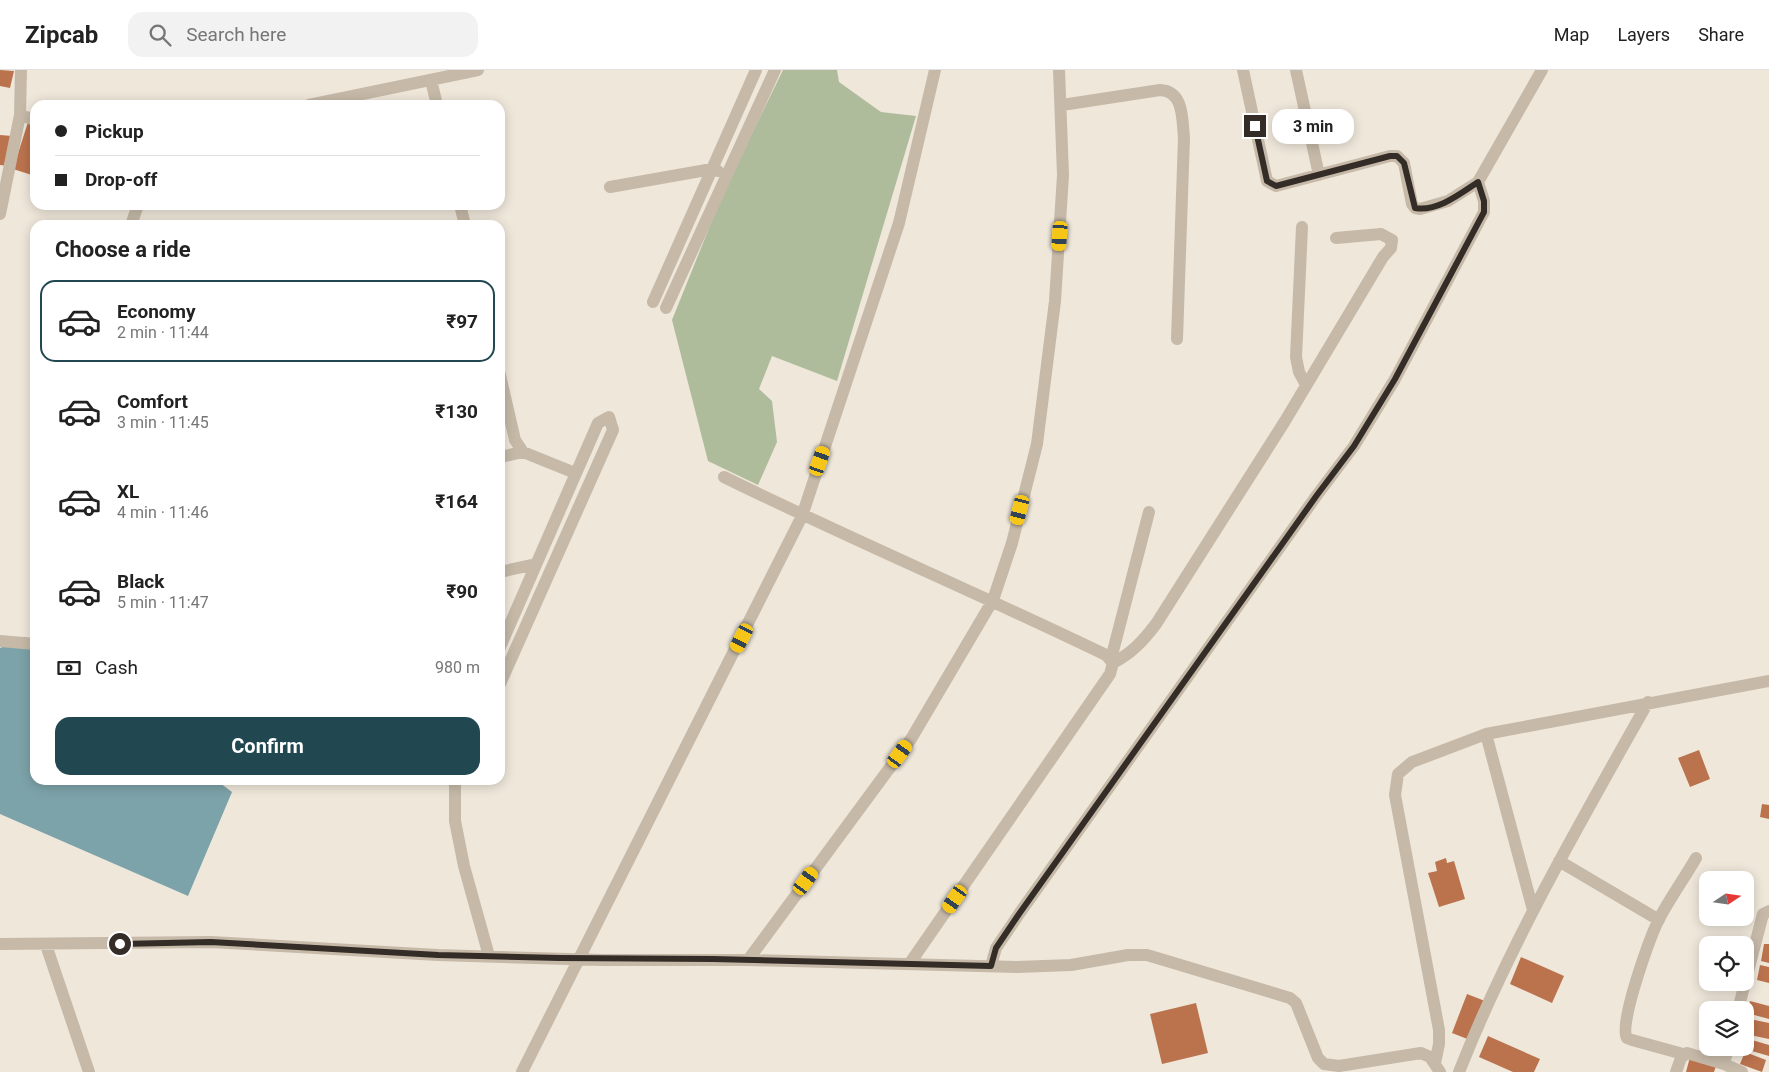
<!DOCTYPE html>
<html lang="en">
<head>
<meta charset="utf-8">
<style>
	body { margin:0; font-family:Roboto,sans-serif; background:#f2f2f2; color:#222; height:100vh; display:flex; flex-direction:column; font-size:19px; white-space:nowrap }
	* { box-sizing:border-box; margin:0 }
	p { font-size:16px; color:#767676 }
	.icon { flex:none; width:28px; height:28px; fill:none; stroke:currentColor; stroke-width:2; stroke-linecap:round; stroke-linejoin:round }
	.map { position:relative; flex:1; overflow:hidden }
	.panel { position:absolute; left:30px; top:150px; width:475px; height:565px; display:flex; flex-direction:column; background:#fff; border-radius:15px; box-shadow:0 2px 12px #0003 }
	.panel>* { flex:none }
	.top-card { position:absolute; left:30px; top:30px; width:475px; height:110px; border-radius:15px; box-shadow:0 2px 12px #0003; display:grid; align-content:center; height:110px; padding:0 25px; background:#fff }
	.needle { width:32px; rotate:77deg }
	.controls { position:absolute; left:1699px; top:801px; display:grid; gap:10px }
	.controls a { display:grid; place-items:center; width:55px; height:55px; border-radius:10px; background:#fff; box-shadow:0 2px 12px #0003; font-size:25px }
	.end { position:absolute; width:22px; height:22px; margin:-11px; border:6px solid #332c27; background:#fff; box-shadow:0 0 0 2px #fff }
	.from { border-radius:50% }
	.bubble { position:absolute; height:35px; border-radius:15px; background:#fff; box-shadow:0 2px 12px #0003; font-size:16px; font-weight:700; line-height:35px; text-align:center }
	.car { position:absolute; width:15px; height:30px; margin:-15px -8px; border-radius:6px; box-shadow:0 0 4px 1px #0007; background:linear-gradient(#f5c518 24%,#345 0 40%,#f5c518 0 76%,#345 0 86%,#f5c518 0) }
	.top-card b { display:flex; align-items:center; gap:18px; height:48px; font-size:19px }
	.top-card b+b { border-top:1px solid #e0e0e0 }
	.top-card i { width:12px; height:12px; background:#222 }
	ul { padding:0; list-style:none }
	li { display:flex; align-items:center; gap:15px; height:82px; margin:0 10px 8px; padding:0 15px; border:2px solid transparent; border-radius:15px }
	li div { flex:1 }
	li b { display:block; font-size:19px }
	li em { font-style:normal; font-weight:700 }
	li.current { border-color:#214851 }
	li>.icon { width:45px; height:45px; stroke-width:1.5 }
	h2 { padding:0 25px; font-size:22px; line-height:60px }
	.pay { display:flex; align-items:center; gap:12px; height:55px; padding:0 25px; font-size:19px }
	.pay p { margin-inline-start:auto }
	.button { display:flex; gap:10px; margin-top:auto; padding:10px 25px }
	.button a { flex:1; height:58px; border-radius:15px; background:#214851; color:#fff; font-size:20px; font-weight:700; line-height:58px; text-align:center }
	header { display:flex; align-items:center; gap:30px; box-sizing:border-box; height:70px; padding:0 25px; background:#fff; border-bottom:1px solid #e0e0e0 }
	header strong { font-size:24px }
	nav { display:flex; gap:28px; margin-inline-start:auto; font-size:18px }
	.search { width:350px; height:45px; background:#f2f2f2; display:flex; align-items:center; gap:12px; box-sizing:border-box; padding:0 18px; border-radius:15px; color:#767676; font-size:19px }
	.map>svg:first-child { display:block }
	.green { fill:#aebc9c }
	.water { fill:#7ca3a9 }
	.building { fill:#bb734d }
	.lines { fill:none; stroke-linecap:round; stroke-linejoin:round }
	.street { stroke:#c6b9a8; stroke-width:12 }
	.route { stroke:#332c27; stroke-width:6 }
</style>
</head>
<body>
<header>
<strong>Zipcab</strong>
<div class="search"><svg class="icon" aria-label="search" viewBox="0 0 24 24"><circle cx="10" cy="10" r="6"/><path d="M15 15l6 6"/></svg>Search here</div>
<nav><a>Map</a><a>Layers</a><a>Share</a></nav>
</header>
<div class="map">
<svg width="1769" height="1002" viewBox="0 0 1769 1002">
	<rect width="100%" height="100%" fill="#efe7da"/>
	<path class="green" d="M 783,0 L 837,0 L 839,12 L 881,42 L 916,46 L 837,311 L 772,286 L 759,319 L 772,331 L 777,372 L 758,415 L 708,391 L 672,250 L 724,121 Z"/>
	<path class="water" d="M 26,567 L 35,574 L 35,710 L 216,710 L 232,722 L 188,826 L 0,744 L 0,578 Z"/>
	<path class="building" d="M 0,0 L 14,1 L 10,18 L 0,16 Z
		M 29,49 L 35,52 L 35,106 L 13,99 Z
		M 0,65 L 12,66 L 9,96 L 0,95 Z
		M 1699,680 L 1710,709 L 1690,717 L 1678,688 Z
		M 1762,734 L 1769,735 L 1769,749 L 1760,747 Z
		M 1446,788 L 1447,793 L 1454,791 L 1465,829 L 1439,837 L 1428,803 L 1437,801 L 1435,792 Z
		M 1764,874 L 1769,874 L 1769,893 L 1761,891 Z
		M 1521,887 L 1564,906 L 1552,933 L 1510,914 Z
		M 1760,895 L 1769,897 L 1769,913 L 1757,910 Z
		M 1467,924 L 1485,931 L 1470,970 L 1452,963 Z
		M 1750,931 L 1769,936 L 1769,949 L 1747,943 Z
		M 1196,933 L 1208,983 L 1162,994 L 1150,944 Z
		M 1745,948 L 1769,953 L 1769,969 L 1745,964 Z
		M 1488,966 L 1540,989 L 1534,1002 L 1513,1002 L 1479,987 Z
		M 1745,968 L 1769,975 L 1769,986 L 1745,979 Z
		M 1745,982 L 1766,990 L 1762,1002 L 1740,994 Z
		M 1690,987 L 1716,996 L 1714,1002 L 1686,1002 Z"/>
	<g class="lines">
		<path class="street" d="M 1243,0 L 1267,111 L 1276,116 L 1390,86 L 1397,86 L 1404,93 L 1412,134 L 1415,138 L 1420,139 L 1448,131 L 1478,112 L 1542,0
			M 1296,0 L 1319,105
			M 431,10 L 437,35
			M 309,35 L 478,0
			M 1062,35 L 1160,20 C 1184,21 1182,49 1184,68 L 1177,269
			M 20,45 L 35,50
			M 610,117 L 712,99 L 718,101
			M 460,135 L 465,155
			M 0,144 L 20,45 L 21,0
			M 131,155 L 138,135
			M 1302,157 L 1296,287 L 1299,302 L 1306,315
			M 653,232 L 756,0
			M 666,238 L 775,0
			M 500,305 L 515,370 L 523,382 L 575,403
			M 500,387 L 523,382
			M 724,407 C 850,469 980,524 1106,585 L 1113,593 L 1110,604 L 910,893
			M 500,502 L 536,494
			M 0,571 L 35,574
			M 500,577 L 598,353 L 609,347 L 613,360 L 500,614
			M 1111,589 L 1149,442
			M 1113,593 C 1132,583 1143,571 1156,554 L 1285,351 L 1383,187 L 1391,178 L 1392,170 L 1381,164 L 1336,168
			M 1486,664 L 1533,840
			M 455,710 L 455,751 L 464,796 L 489,886
			M 1559,791 L 1659,850
			M 0,874 L 211,872 L 438,885 L 602,890 L 748,890 L 1017,897 L 1071,895 L 1128,885 L 1147,885 L 1290,928 L 1296,933 L 1318,988 L 1324,994 L 1339,996 L 1421,983 L 1430,987 L 1440,1002
			M 46,875 L 89,1002
			M 748,890 L 911,669 L 993,530 L 1012,473 L 1037,374 L 1055,231 L 1063,105 L 1059,0
			M 991,896 L 996,878 L 1019,844 L 1317,425 L 1354,376 L 1395,309 L 1484,142 L 1484,131 L 1478,112
			M 1738,940 L 1763,844 L 1769,841
			M 1683,984 L 1632,970 L 1627,968 C 1618,955 1650,868 1658,851 C 1669,829 1684,809 1696,788
			M 1435,993 L 1439,974 L 1439,960 L 1395,725 L 1398,704 L 1412,692 L 1486,664 L 1769,611
			M 1724,994 L 1728,978
			M 522,1002 L 802,446 L 899,153 L 935,0
			M 1459,1002 C 1510,873 1580,753 1648,632
			M 1676,1002 L 1681,988 L 1687,983 L 1724,994 L 1742,1002"/>
	</g>
	<g class="lines">
		<path class="route" d="M 120,874 L 211,872 L 438,885 L 560,888 L 713,889 L 991,896 L 996,878 L 1019,844 L 1317,425 L 1354,376 L 1395,309 L 1484,142 L 1484,131 L 1478,112 C 1460,124 1437,142 1415,138 L 1404,93 L 1397,86 L 1390,86 L 1276,116 L 1267,111 L 1255,56"/>
	</g>
</svg>
<div class="controls">
<a><svg class="needle" viewBox="-14 -14 28 28"><path d="M0-13l5 13h-10z" fill="#e53935"/><path d="M0 13l5-13h-10z" fill="#767676"/></svg></a>
<a><svg class="icon" aria-label="locate" viewBox="0 0 24 24"><circle cx="12" cy="12" r="6"/><path d="M12 2v4M12 18v4M2 12h4M18 12h4"/></svg></a>
<a><svg class="icon" aria-label="layers" viewBox="0 0 24 24"><path d="M12 4l9 5-9 5-9-5zM3 14l9 5 9-5"/></svg></a>
</div>
<i class="end from" style="left:120px;top:874px"></i>
<i class="end" style="left:1255px;top:56px"></i>
<div class="bubble" style="left:1272px;top:39px;width:82px">3 min</div>
<i class="car" style="left:1060px;top:166px;rotate:184deg"></i>
<i class="car" style="left:820px;top:391px;rotate:19deg"></i>
<i class="car" style="left:1020px;top:440px;rotate:194deg"></i>
<i class="car" style="left:742px;top:568px;rotate:207deg"></i>
<i class="car" style="left:900px;top:684px;rotate:36deg"></i>
<i class="car" style="left:806px;top:811px;rotate:36deg"></i>
<i class="car" style="left:955px;top:829px;rotate:215deg"></i>
<div class="top-card">
<b><i class="from"></i>Pickup</b>
<b><i></i>Drop-off</b>
</div>
<section class="panel">
<h2>Choose a ride</h2>
<ul>
<li class="current"><svg class="icon" aria-label="car" viewBox="0 0 24 24"><path d="M5 17H2v-5l4-1 3-4h7l3 4 3 1v5h-3M9 17h6M6 11h13"/><circle cx="7" cy="17" r="2"/><circle cx="17" cy="17" r="2"/></svg><div><b>Economy</b><p>2 min · 11:44</p></div><em>₹97</em></li>
<li><svg class="icon" aria-label="car" viewBox="0 0 24 24"><path d="M5 17H2v-5l4-1 3-4h7l3 4 3 1v5h-3M9 17h6M6 11h13"/><circle cx="7" cy="17" r="2"/><circle cx="17" cy="17" r="2"/></svg><div><b>Comfort</b><p>3 min · 11:45</p></div><em>₹130</em></li>
<li><svg class="icon" aria-label="car" viewBox="0 0 24 24"><path d="M5 17H2v-5l4-1 3-4h7l3 4 3 1v5h-3M9 17h6M6 11h13"/><circle cx="7" cy="17" r="2"/><circle cx="17" cy="17" r="2"/></svg><div><b>XL</b><p>4 min · 11:46</p></div><em>₹164</em></li>
<li><svg class="icon" aria-label="car" viewBox="0 0 24 24"><path d="M5 17H2v-5l4-1 3-4h7l3 4 3 1v5h-3M9 17h6M6 11h13"/><circle cx="7" cy="17" r="2"/><circle cx="17" cy="17" r="2"/></svg><div><b>Black</b><p>5 min · 11:47</p></div><em>₹90</em></li>
</ul>
<div class="pay"><svg class="icon" aria-label="cash" viewBox="0 0 24 24"><path d="M3 7h18v10H3z"/><circle cx="12" cy="12" r="2"/></svg>Cash<p>980 m</p></div>
<div class="button"><a>Confirm</a></div>
</section>
</div>
</body>
</html>
